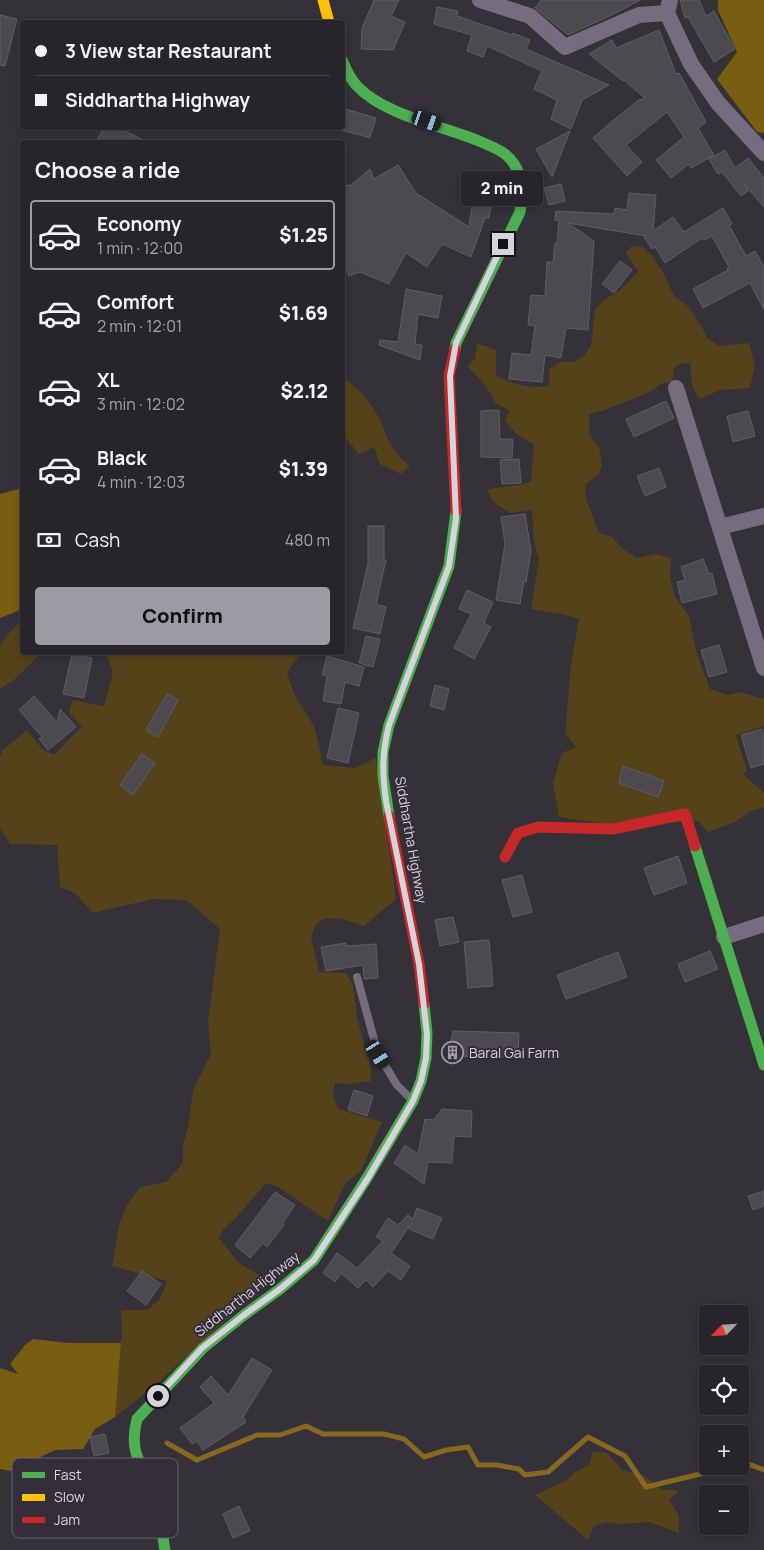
<!DOCTYPE html>
<html lang="en">
<head>
<meta charset="utf-8">
<style>
	body { margin:0; font-family:Manrope,sans-serif; background:#333136; color:#f1f3f6; height:100vh; display:flex; flex-direction:column; font-size:19px; white-space:nowrap }
	* { box-sizing:border-box; margin:0 }
	p { font-size:16px; color:#a4a5a8 }
	.icon { flex:none; width:28px; height:28px; fill:none; stroke:currentColor; stroke-width:2; stroke-linecap:round; stroke-linejoin:round }
	.map { position:relative; flex:1; overflow:hidden }
	.side { position:absolute; left:20px; top:140px; width:325px; height:515px; display:flex; flex-direction:column; background:#27252a; border-radius:5px; box-shadow:0 2px 8px #0003,0 0 0 1px #434247 }
	.side>* { flex:none }
	.guide { position:absolute; left:20px; top:20px; width:325px; height:110px; border-radius:5px; box-shadow:0 2px 8px #0003,0 0 0 1px #434247; display:grid; align-content:center; height:110px; padding:0 15px; background:#27252a }
	.needle { width:32px; rotate:245deg }
	.fabs { position:absolute; left:699px; top:1305px; display:grid; gap:10px }
	.fabs a { display:grid; place-items:center; width:50px; height:50px; border-radius:5px; background:#27252a; box-shadow:0 2px 8px #0003,0 0 0 1px #434247; font-size:25px }
	.end { position:absolute; width:22px; height:22px; margin:-11px; border:6px solid #d7d3dc; background:#111; box-shadow:0 0 0 2px #111 }
	.from { border-radius:50% }
	.bubble { position:absolute; height:35px; border-radius:5px; background:#27252a; box-shadow:0 2px 8px #0003,0 0 0 1px #434247; font-size:16px; font-weight:800; line-height:35px; text-align:center }
	.car { position:absolute; width:15px; height:30px; margin:-15px -8px; border-radius:6px; box-shadow:0 0 4px 1px #0007; background:linear-gradient(#222 24%,#8ab4d8 0 40%,#222 0 76%,#8ab4d8 0 86%,#222 0) }
	.guide b { display:flex; align-items:center; gap:18px; height:48px; font-size:19px }
	.guide b+b { border-top:1px solid #434247 }
	.guide i { width:12px; height:12px; background:#f1f3f6 }
	ul { padding:0; list-style:none }
	li { display:flex; align-items:center; gap:15px; height:70px; margin:0 10px 8px; padding:0 5px; border:2px solid transparent; border-radius:5px }
	li div { flex:1 }
	li b { display:block; font-size:19px }
	li em { font-style:normal; font-weight:800 }
	li.current { border-color:#9e9aa3 }
	li>.icon { width:45px; height:45px; stroke-width:1.5 }
	h2 { padding:0 15px; font-size:22px; line-height:60px }
	.pay { display:flex; align-items:center; gap:12px; height:55px; padding:0 15px; font-size:19px }
	.pay p { margin-inline-start:auto }
	.cta { display:flex; gap:10px; margin-top:auto; padding:10px 15px }
	.cta a { flex:1; height:58px; border-radius:5px; background:#9e9aa3; color:#111; font-size:20px; font-weight:800; line-height:58px; text-align:center }
	.map>svg:first-child { display:block }
	.green { fill:#544219 }
	.forest { fill:#785e11 }
	.lines { fill:none; stroke-linecap:round; stroke-linejoin:round }
	.stream { stroke:#85691e; stroke-width:5 }
	.building { fill:#4d4a4f; stroke:#605e63 }
	.lane { stroke:#756d7e; stroke-width:8 }
	.street { stroke:#756d7e; stroke-width:16 }
	.fast { stroke:#4caf50; stroke-width:11 }
	.slow { stroke:#ffc107; stroke-width:11 }
	.jam { stroke:#c62828; stroke-width:11 }
	.route { stroke:#d7d3dc; stroke-width:6 }
	.labels { text-anchor:middle; stroke-width:4; stroke-linejoin:round; paint-order:stroke }
	.street-label { font-size:14px; fill:#d7d3dc; stroke:#342e3b }
	.poi-label { font-size:14px; fill:#d7d3dc; stroke:#342e3b; text-anchor:start }
	.key { fill:#342e3b; stroke:#65606b; stroke-width:1 }
	.key-label { font-size:14px; fill:#d7d3dc }
</style>
</head>
<body>
<div class="map">
<svg width="764" height="1550" viewBox="0 0 764 1550">
	<rect width="100%" height="100%" fill="#343138"/>
	<path class="green" d="M 642,246 L 652,256 L 663,272 L 674,296 L 688,306 L 703,329 L 707,338 L 719,346 L 749,343 L 755,366 L 750,388 L 720,390 L 700,399 C 691,389 690,377 691,363 L 679,364 L 674,368 L 672,382 L 661,384 L 650,392 L 602,411 L 589,414 L 589,434 L 599,447 L 602,466 L 598,475 L 585,484 L 586,499 L 599,533 L 612,537 L 623,549 L 637,558 L 655,554 L 671,558 L 670,575 L 674,595 L 689,616 L 696,651 L 710,689 L 728,695 L 739,692 L 764,699 L 764,726 L 736,735 L 747,771 L 743,774 L 764,793 L 764,807 L 751,811 L 735,822 L 708,832 L 698,821 L 613,825 L 559,817 L 553,783 L 562,753 L 576,747 L 565,733 L 571,665 L 579,619 L 561,614 L 531,609 L 539,558 L 534,542 L 532,510 L 510,513 L 493,502 L 487,490 C 501,485 518,488 531,481 L 534,445 L 518,435 L 505,421 L 509,411 L 495,402 L 485,385 L 467,366 L 475,359 L 477,343 L 496,350 L 496,376 C 513,384 530,389 549,386 L 549,369 L 560,362 L 574,362 L 582,358 L 591,346 L 595,309 L 605,299 L 618,292 L 638,272 L 626,253 L 630,247 Z
		M 343,377 L 364,395 L 380,419 L 389,442 L 401,459 L 410,466 L 401,474 L 380,464 L 374,447 L 359,454 L 343,435 Z
		M 22,620 L 22,652 L 46,653 L 41,653 L 15,679 L 0,689 L 0,646 L 8,634 Z
		M 106,653 L 303,653 L 293,663 L 287,673 L 295,696 L 314,726 L 320,749 L 322,765 L 354,768 L 376,758 L 396,899 L 364,926 L 342,919 L 326,918 L 316,924 L 311,938 L 319,972 L 346,973 L 353,985 L 357,1017 L 371,1069 L 371,1081 L 350,1084 L 335,1083 L 333,1096 L 338,1109 L 382,1122 L 361,1171 L 345,1184 L 328,1221 L 278,1187 L 266,1183 L 235,1219 L 223,1230 L 219,1238 L 239,1263 L 269,1281 L 152,1388 L 115,1417 C 116,1382 124,1346 121,1310 L 147,1310 L 160,1299 L 167,1281 L 112,1266 L 119,1225 L 127,1205 L 140,1187 L 166,1182 L 183,1163 L 183,1144 L 188,1128 L 193,1090 L 211,1054 L 208,1021 L 220,929 L 186,900 L 153,899 L 93,913 L 75,893 L 60,887 L 57,845 L 10,844 L 0,829 L 0,757 L 2,751 L 27,730 L 43,750 L 54,755 L 82,726 L 69,713 L 72,700 L 104,706 L 113,672 Z
		M 593,1451 L 607,1453 L 622,1470 L 643,1475 L 661,1489 L 679,1491 L 669,1500 L 679,1516 L 679,1533 L 650,1522 L 620,1524 L 605,1522 L 594,1526 L 588,1540 L 535,1495 L 567,1480 L 574,1473 L 589,1465 Z"/>
	<path class="forest" d="M 718,0 L 764,0 L 764,133 L 757,132 L 717,79 L 737,52 L 718,10 Z
		M 22,488 L 22,606 L 20,610 L 0,618 L 0,494 Z
		M 33,1339 L 68,1343 L 121,1343 L 115,1417 L 95,1429 L 83,1449 L 55,1450 L 11,1471 L 0,1469 L 0,1368 L 18,1374 L 10,1364 L 25,1345 Z"/>
	<g class="lines">
		<path class="stream" d="M 167,1443 L 197,1460 L 257,1435 L 280,1435 L 306,1426 L 323,1434 L 384,1434 L 404,1439 L 424,1457 L 446,1450 L 468,1447 L 478,1465 L 497,1465 L 519,1469 L 525,1475 L 548,1472 L 588,1437 L 625,1456 L 646,1487 L 734,1466
			M 740,1465 L 746,1463 L 764,1470"/>
	</g>
	<path class="building" d="M 374,0 L 399,0 L 391,16 L 405,22 L 393,50 L 361,49 L 362,28 Z
		M 541,0 L 640,0 L 616,13 L 568,35 L 535,8 Z
		M 680,0 L 699,0 L 706,16 L 714,11 L 735,49 L 714,62 L 688,17 L 685,18 Z
		M 437,7 L 458,11 L 457,16 L 512,35 L 513,33 L 530,40 L 526,49 L 609,85 L 582,100 L 571,129 L 551,119 L 557,100 L 534,89 L 542,71 L 487,46 L 483,57 L 467,51 L 472,35 L 434,24 Z
		M 0,15 L 17,19 L 5,66 L 0,65 Z
		M 659,30 L 676,74 L 679,73 L 706,122 L 698,128 L 714,155 L 691,168 L 689,164 L 671,178 L 656,160 L 684,137 L 667,112 L 626,145 L 642,162 L 627,176 L 593,138 L 610,123 L 640,99 L 643,100 L 644,97 L 628,84 L 625,80 L 623,81 L 589,54 L 612,40 L 616,48 Z
		M 342,108 L 376,118 L 370,138 L 342,130 Z
		M 104,128 L 119,128 L 147,142 L 96,142 Z
		M 570,131 L 552,177 L 536,149 Z
		M 725,150 L 735,168 L 748,158 L 764,178 L 764,207 L 744,184 L 748,191 L 741,196 L 722,172 L 718,174 L 709,159 Z
		M 398,165 L 416,193 L 469,227 L 476,179 L 494,181 L 489,218 L 485,218 L 471,257 L 442,244 L 427,267 L 406,253 L 389,284 L 360,272 L 349,276 L 342,257 L 342,186 L 351,185 L 370,169 L 374,179 Z
		M 561,184 L 565,201 L 549,205 L 544,188 Z
		M 629,193 L 656,195 L 653,231 L 673,217 L 684,232 L 723,208 L 732,224 L 729,225 L 746,256 L 755,251 L 764,267 L 764,310 L 750,283 L 703,308 L 693,289 L 728,270 L 727,268 L 729,267 L 712,236 L 704,240 L 702,238 L 665,263 L 655,247 L 652,249 L 644,237 L 646,236 L 568,223 L 594,241 L 588,330 L 566,328 L 561,358 L 545,355 L 542,382 L 509,379 L 512,353 L 531,355 L 535,326 L 528,325 L 531,295 L 545,296 L 547,262 L 553,262 L 555,243 L 557,243 L 559,221 L 555,220 L 556,211 L 614,214 L 615,208 L 627,210 Z
		M 620,261 L 632,270 L 614,293 L 602,284 Z
		M 406,289 L 442,296 L 438,318 L 418,314 L 415,344 L 422,345 L 420,360 L 379,345 L 380,340 L 398,342 Z
		M 666,401 L 674,418 L 634,437 L 626,419 Z
		M 499,410 L 500,439 L 513,439 L 512,458 L 481,457 L 481,411 Z
		M 748,411 L 755,436 L 733,442 L 727,416 Z
		M 519,459 L 521,483 L 502,484 L 500,460 Z
		M 659,468 L 666,487 L 645,496 L 637,476 Z
		M 525,514 L 531,551 L 526,582 L 524,581 L 520,604 L 496,600 L 505,544 L 501,517 Z
		M 368,526 L 384,526 L 384,560 L 386,560 L 376,604 L 386,607 L 380,634 L 353,628 L 368,564 Z
		M 703,559 L 709,574 L 712,573 L 717,594 L 682,603 L 677,582 L 685,580 L 681,567 Z
		M 467,590 L 493,602 L 484,623 L 491,627 L 474,659 L 454,648 L 471,614 L 459,609 Z
		M 366,636 L 380,639 L 373,667 L 359,663 Z
		M 719,645 L 727,672 L 709,677 L 701,650 Z
		M 72,654 L 92,658 L 84,698 L 63,694 Z
		M 327,656 L 364,667 L 359,686 L 345,682 L 341,704 L 323,701 L 327,676 L 322,675 Z
		M 435,685 L 449,689 L 444,710 L 430,706 Z
		M 167,694 L 178,700 L 158,737 L 146,730 Z
		M 34,696 L 57,722 L 60,709 L 76,727 L 48,750 L 39,739 L 42,737 L 19,710 Z
		M 338,708 L 359,713 L 348,763 L 327,758 Z
		M 762,729 L 764,737 L 764,764 L 751,768 L 741,735 Z
		M 142,754 L 155,763 L 133,795 L 120,785 Z
		M 623,766 L 664,781 L 658,797 L 619,783 Z
		M 678,856 L 687,883 L 654,895 L 644,868 Z
		M 522,875 L 532,912 L 513,917 L 502,880 Z
		M 453,917 L 459,942 L 440,946 L 435,920 Z
		M 489,940 L 493,986 L 468,988 L 464,942 Z
		M 346,943 L 346,946 L 376,944 L 378,978 L 364,979 L 363,965 L 326,971 L 321,947 Z
		M 710,951 L 718,969 L 685,982 L 678,964 Z
		M 618,952 L 627,977 L 566,999 L 557,975 Z
		M 453,1031 L 519,1033 L 518,1057 L 448,1056 Z
		M 354,1090 L 373,1096 L 367,1116 L 348,1110 Z
		M 442,1109 L 472,1111 L 471,1137 L 454,1136 L 452,1163 L 428,1162 L 424,1184 L 394,1163 L 405,1145 L 418,1154 L 425,1119 L 434,1120 Z
		M 764,1191 L 764,1206 L 753,1210 L 748,1196 Z
		M 275,1192 L 295,1205 L 282,1224 L 284,1225 L 267,1247 L 263,1243 L 250,1258 L 235,1245 Z
		M 417,1208 L 442,1218 L 433,1239 L 409,1229 L 410,1225 L 391,1253 L 410,1266 L 401,1280 L 388,1271 L 373,1287 L 366,1280 L 358,1288 L 341,1273 L 335,1282 L 323,1273 L 337,1253 L 357,1268 L 383,1241 L 376,1237 L 388,1218 L 398,1225 L 408,1215 L 413,1219 Z
		M 142,1271 L 161,1284 L 146,1305 L 127,1291 Z
		M 252,1358 L 272,1370 L 243,1417 L 246,1422 L 203,1450 L 197,1441 L 192,1444 L 180,1428 L 214,1403 L 200,1387 L 211,1376 L 228,1395 Z
		M 105,1434 L 109,1453 L 94,1456 L 90,1437 Z
		M 239,1506 L 250,1531 L 233,1538 L 223,1514 Z"/>
	<g class="lines">
		<path class="lane" d="M 357,977 L 378,1054 L 397,1085 L 408,1096"/>
		<path class="street" d="M 480,0 L 530,16 L 565,47 L 639,15 L 667,13 L 670,0
			M 667,13 L 691,64 L 718,103 L 764,153
			M 676,388 L 764,668
			M 720,527 L 764,516
			M 724,937 L 764,924"/>
		<path class="fast" d="M 342,60 C 346,69 350,79 357,86 C 384,115 443,126 479,141 C 492,147 506,151 514,164 C 524,178 522,196 520,212 L 456,343 L 455,349
			M 389,816 L 383,776 L 383,752 L 389,725 L 449,566 L 456,511
			M 695,846 L 764,1065
			M 165,1550 C 162,1533 161,1516 156,1500 C 146,1467 127,1457 137,1419 L 203,1348 L 244,1315 L 280,1289 L 314,1260 L 367,1178 L 413,1101 L 421,1081 L 426,1058 L 427,1033 L 424,1004"/>
		<path class="slow" d="M 323,0 L 329,22"/>
		<path class="jam" d="M 455,349 L 449,376 L 456,511
			M 389,816 L 419,964 L 424,1004
			M 505,857 L 518,833 L 538,827 L 613,829 L 685,814 L 695,846"/>
	</g>
	<g class="lines">
		<path class="route" d="M 158,1396 L 202,1348 L 244,1315 L 280,1289 L 314,1260 L 368,1178 L 413,1101 L 421,1081 L 426,1058 L 427,1034 L 419,964 L 386,801 C 382,771 382,754 389,725 L 449,566 L 456,518 L 450,376 L 456,343 L 503,244"/>
	</g>
	<defs>
		<symbol id="building-ring" viewBox="-11 -11 22 22"><circle r="9.5" fill="#342e3b" stroke="#9e9aa3" stroke-width="1.5"/><path d="M-4-6H4V6H1V3H-1V6H-4ZM-2.5-4.3h1.7v1.8h-1.7ZM.8-4.3h1.7v1.8H.8ZM-2.5-1h1.7V.8h-1.7ZM.8-1h1.7V.8H.8Z" fill="#9e9aa3"/></symbol>
	</defs>
	<g fill-rule="evenodd">
		<use href="#building-ring" x="440" y="1040" width="25" height="25"/>
	</g>
	<g class="labels">
		<g class="street-label">
			<text transform="translate(411 840) rotate(80)" y="5">Siddhartha Highway</text>
			<text transform="translate(247 1294) rotate(-38)" y="5">Siddhartha Highway</text>
		</g>
		<g class="poi-label">
			<text x="469" y="1058">Baral Gai Farm</text>
		</g>
	</g>
	<rect x="12" y="1458" width="166" height="80" rx="8" class="key"/>
	<rect x="22" y="1472" width="23" height="6" fill="#4caf50"/>
	<rect x="22" y="1494" width="23" height="7" fill="#ffc107"/>
	<rect x="22" y="1517" width="23" height="6" fill="#c62828"/>
	<g class="key-label">
		<text x="54" y="1480">Fast</text>
		<text x="54" y="1502">Slow</text>
		<text x="54" y="1525">Jam</text>
	</g>
</svg>
<div class="fabs">
<a><svg class="needle" viewBox="-14 -14 28 28"><path d="M0-13l5 13h-10z" fill="#e53935"/><path d="M0 13l5-13h-10z" fill="#a4a5a8"/></svg></a>
<a><svg class="icon" aria-label="locate" viewBox="0 0 24 24"><circle cx="12" cy="12" r="6"/><path d="M12 2v4M12 18v4M2 12h4M18 12h4"/></svg></a>
<a>+</a>
<a>−</a>
</div>
<i class="end from" style="left:158px;top:1396px"></i>
<i class="end" style="left:503px;top:244px"></i>
<div class="bubble" style="left:461px;top:171px;width:82px">2 min</div>
<i class="car" style="left:427px;top:121px;rotate:109deg"></i>
<i class="car" style="left:378px;top:1054px;rotate:148deg"></i>
<div class="guide">
<b><i class="from"></i>3 View star Restaurant</b>
<b><i></i>Siddhartha Highway</b>
</div>
<section class="side">
<h2>Choose a ride</h2>
<ul>
<li class="current"><svg class="icon" aria-label="car" viewBox="0 0 24 24"><path d="M5 17H2v-5l4-1 3-4h7l3 4 3 1v5h-3M9 17h6M6 11h13"/><circle cx="7" cy="17" r="2"/><circle cx="17" cy="17" r="2"/></svg><div><b>Economy</b><p>1 min · 12:00</p></div><em>$1.25</em></li>
<li><svg class="icon" aria-label="car" viewBox="0 0 24 24"><path d="M5 17H2v-5l4-1 3-4h7l3 4 3 1v5h-3M9 17h6M6 11h13"/><circle cx="7" cy="17" r="2"/><circle cx="17" cy="17" r="2"/></svg><div><b>Comfort</b><p>2 min · 12:01</p></div><em>$1.69</em></li>
<li><svg class="icon" aria-label="car" viewBox="0 0 24 24"><path d="M5 17H2v-5l4-1 3-4h7l3 4 3 1v5h-3M9 17h6M6 11h13"/><circle cx="7" cy="17" r="2"/><circle cx="17" cy="17" r="2"/></svg><div><b>XL</b><p>3 min · 12:02</p></div><em>$2.12</em></li>
<li><svg class="icon" aria-label="car" viewBox="0 0 24 24"><path d="M5 17H2v-5l4-1 3-4h7l3 4 3 1v5h-3M9 17h6M6 11h13"/><circle cx="7" cy="17" r="2"/><circle cx="17" cy="17" r="2"/></svg><div><b>Black</b><p>4 min · 12:03</p></div><em>$1.39</em></li>
</ul>
<div class="pay"><svg class="icon" aria-label="cash" viewBox="0 0 24 24"><path d="M3 7h18v10H3z"/><circle cx="12" cy="12" r="2"/></svg>Cash<p>480 m</p></div>
<div class="cta"><a>Confirm</a></div>
</section>
</div>
</body>
</html>
